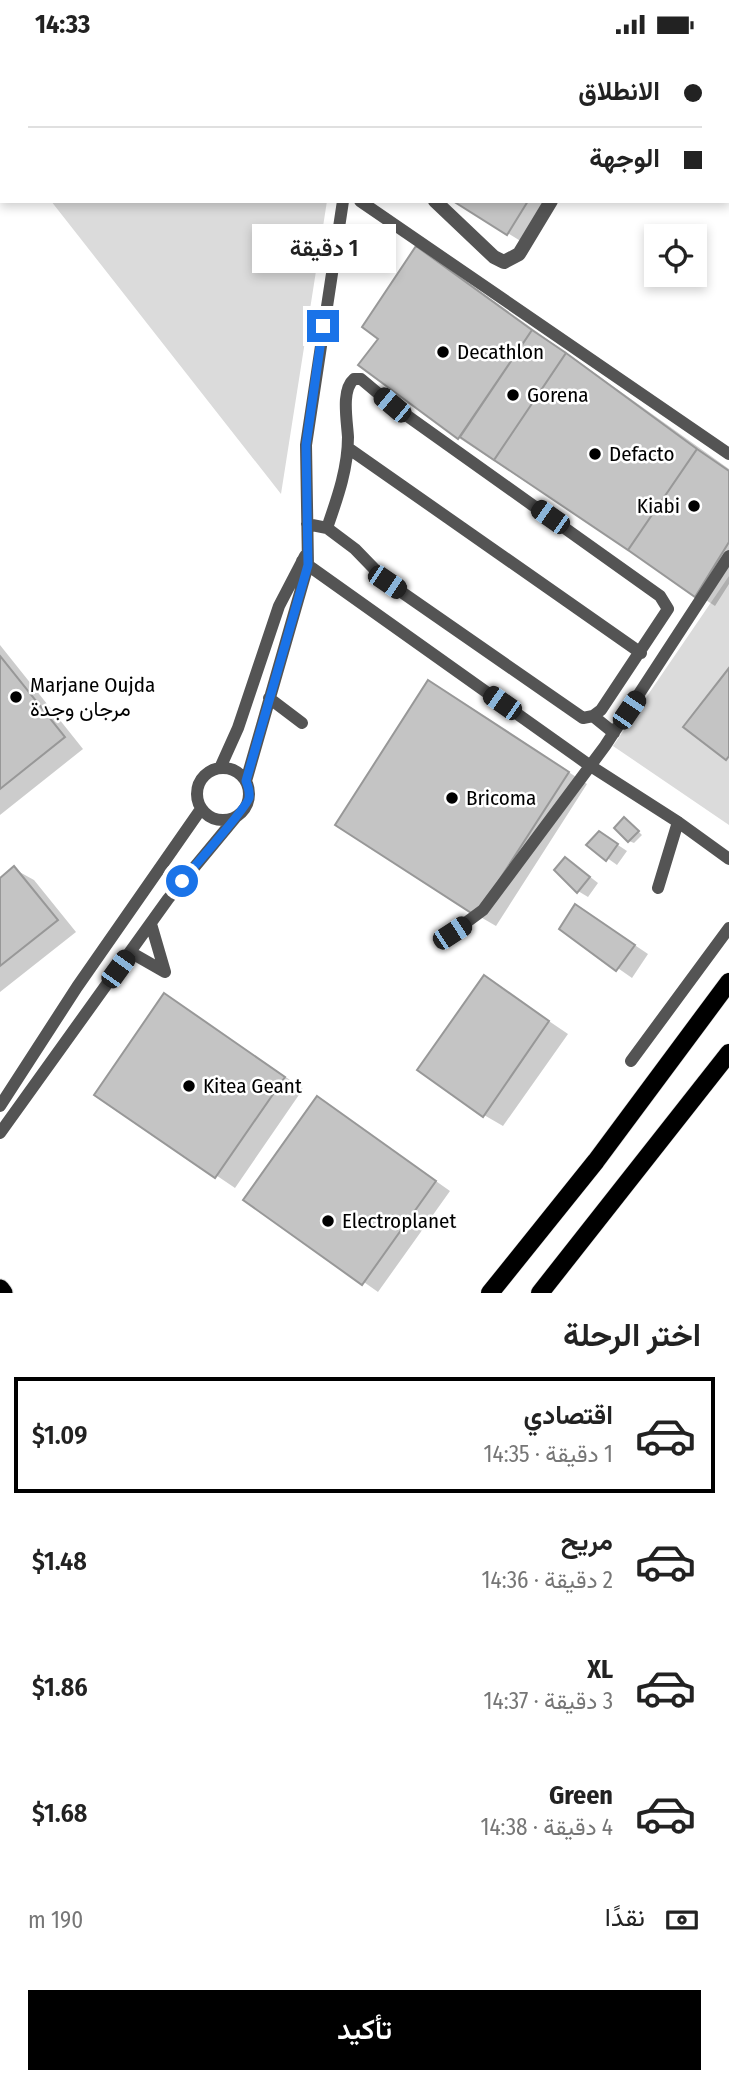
<!DOCTYPE html>
<html lang="ar">
<head>
<meta charset="utf-8">
<style>
	body { margin:0; font-family:"Fira Sans Condensed",Vazirmatn,sans-serif; background:#f6f6f6; color:#222; direction:rtl; height:100vh; display:flex; flex-direction:column; font-size:26px; white-space:nowrap }
	* { box-sizing:border-box; margin:0 }
	p { font-size:23px; color:#767676 }
	.icon { flex:none; width:38px; height:38px; fill:none; stroke:currentColor; stroke-width:2; stroke-linecap:round; stroke-linejoin:round }
	.map { position:relative; height:1244px; overflow:hidden; direction:ltr }
	.sheet { display:flex; flex-direction:column; background:#fff; flex:1 }
	.sheet>* { flex:none }
	.banner { position:absolute; left:0px; top:0px; width:730px; height:154px; box-shadow:0 4px 10px #0003; direction:rtl; display:grid; align-content:center; height:154px; padding:0 28px; background:#fff }
	.controls { position:absolute; left:644px; top:175px; display:grid; gap:14px }
	.controls a { display:grid; place-items:center; width:63px; height:63px; border-radius:0px; background:#fff; box-shadow:0 4px 10px #0003; font-size:35px }
	.end { position:absolute; width:32px; height:32px; margin:-16px; border:9px solid #1a73e8; background:#fff; box-shadow:0 0 0 4px #fff }
	.from { border-radius:50% }
	.bubble { position:absolute; height:49px; border-radius:0px; background:#fff; box-shadow:0 4px 10px #0003; font-size:23px; font-weight:600; line-height:49px; text-align:center; direction:rtl }
	.car { position:absolute; width:21px; height:42px; margin:-21px -10px; border-radius:9px; box-shadow:0 0 5px 2px #0007; background:linear-gradient(#222 24%,#8ab4d8 0 40%,#222 0 76%,#8ab4d8 0 86%,#222 0) }
	.banner b { display:flex; align-items:center; gap:24px; height:66px; font-size:26px }
	.banner b+b { border-top:2px solid #e0e0e0 }
	.banner i { width:18px; height:18px; background:#222 }
	ul { padding:0; list-style:none }
	li { display:flex; align-items:center; gap:21px; height:116px; margin:0 14px 10px; padding:0 14px; border:4px solid transparent; border-radius:0px }
	li div { flex:1 }
	li b { display:block; font-size:26px }
	li em { font-style:normal; font-weight:600 }
	li.active { border-color:#000 }
	li>.icon { width:63px; height:63px; stroke-width:1.5 }
	h2 { padding:0 28px; font-size:32px; line-height:84px }
	.pay { display:flex; align-items:center; gap:18px; height:77px; padding:0 28px; font-size:26px }
	.pay p { margin-inline-start:auto }
	.primary-button { display:flex; gap:14px; margin-top:auto; padding:14px 28px }
	.primary-button a { flex:1; height:80px; border-radius:0px; background:#000; color:#fff; font-size:28px; font-weight:600; line-height:80px; text-align:center }
	.status { display:flex; justify-content:space-between; align-items:center; height:49px; padding:0 35px; background:#fff; direction:ltr }
	.status svg { height:19px; fill:currentColor }
	.map>svg:first-child { display:block }
	.green { fill:#dbdbdb }
	.shadow { fill:#0003 }
	.building { fill:#c4c4c4; stroke:#989898; stroke-width:2 }
	.lines { fill:none; stroke-linecap:round; stroke-linejoin:round }
	.primary-casing { stroke:#dbdbdb; stroke-width:19 }
	.trunk-casing { stroke:#dbdbdb; stroke-width:21 }
	.service { stroke:#545454; stroke-width:12 }
	.minor { stroke:#545454; stroke-width:14 }
	.primary { stroke:#000; stroke-width:18 }
	.trunk { stroke:#000; stroke-width:19 }
	.route { stroke:#1a73e8; stroke-width:9 }
	.poi-dot { fill:#000; stroke:#fff; stroke-width:2.5 }
	.labels { text-anchor:middle; stroke-width:5; stroke-linejoin:round; paint-order:stroke }
	.poi-label { font-size:21px; fill:#000; stroke:#fff; text-anchor:start }
</style>
</head>
<body>
<div class="status"><b>14:33</b><svg viewBox="0 0 49 12"><path d="M0 12V9h3v3zM5 12V6h3v6zM10 12V3h3v9zM15 12V0h3v12zM26 1h20v11H26zM47 4h2v5h-2z"/></svg></div>
<div class="map">
<svg width="729" height="1244" viewBox="0 0 729 1244">
	<rect width="100%" height="100%" fill="#fff"/>
	<path class="green" d="M 0,0 L 214,0 L 220,2 L 2,2 L 0,138 Z
		M 51,152 L 327,152 L 281,445 Z
		M 729,527 L 729,776 L 613,697 Z"/>
	<path class="shadow" d="M 456,152 L 554,152 L 527,196 Z
		M 435,210 L 729,420 L 729,535 L 715,557 L 459,389 L 360,315 Z
		M 0,596 L 83,700 L 0,766 Z
		M 448,645 L 587,735 L 496,877 L 477,866 Z
		M 629,773 L 642,786 L 634,794 L 629,792 Z
		M 609,790 L 627,802 L 617,816 L 589,796 Z
		M 575,816 L 598,834 L 588,848 L 578,842 Z
		M 14,820 L 34,831 L 76,883 L 0,943 L 0,831 Z
		M 590,866 L 648,905 L 632,929 L 562,880 Z
		M 484,928 L 568,985 L 503,1077 L 484,1066 Z
		M 183,957 L 303,1040 L 235,1139 L 96,1045 Z
		M 318,1049 L 450,1142 L 378,1243 L 246,1150 Z"/>
	<path class="building" d="M 453,152 L 528,152 L 507,186 Z
		M 416,197 L 532,281 L 458,390 L 358,316 L 378,290 L 362,278 Z
		M 532,281 L 566,304 L 494,411 L 460,388 Z
		M 566,304 L 697,400 L 628,501 L 494,411 Z
		M 697,400 L 729,422 L 729,493 L 695,548 L 628,501 Z
		M 0,607 L 65,688 L 0,740 Z
		M 729,619 L 729,707 L 726,711 L 683,678 Z
		M 428,631 L 569,723 L 476,867 L 335,776 Z
		M 624,768 L 639,782 L 628,793 L 614,779 Z
		M 599,782 L 618,795 L 606,812 L 586,796 Z
		M 565,808 L 590,828 L 577,844 L 554,821 Z
		M 14,817 L 58,871 L 0,917 L 0,829 Z
		M 575,855 L 635,896 L 616,922 L 559,880 Z
		M 484,926 L 549,972 L 483,1068 L 417,1021 Z
		M 164,944 L 285,1028 L 215,1129 L 94,1046 Z
		M 317,1047 L 436,1132 L 362,1236 L 243,1151 Z"/>
	<g class="lines">
		<defs>
			<path id="primary" d="M 490,1244 L 596,1112 L 729,933
				M 540,1244 L 729,1004"/>
			<path id="trunk" d="M 0,1240 L 3,1244"/>
		</defs>
		<use href="#primary" class="primary-casing"/>
		<use href="#trunk" class="trunk-casing"/>
		<path class="service" d="M 360,152 L 729,405
			M 348,399 L 641,604
			M 307,475 L 327,479 L 355,500 L 387,533 L 583,669 L 593,667 L 601,661 L 668,560 L 660,547 L 392,356 L 361,330 L 354,330 C 341,341 347,371 348,388 C 348,420 337,450 327,479
			M 302,512 L 589,716 L 678,773 L 729,810
			M 269,649 L 302,674
			M 593,667 L 614,684
			M197 745a26 26 0 1 1 52 0a26 26 0 1 1-52 0Z
			M 220,719 L 238,679 L 279,557 L 305,507
			M 246,732 L 308,516 L 306,396 L 343,152
			M 658,839 L 678,773
			M 452,884 L 483,861 L 605,697 L 729,507
			M 130,903 L 165,923 L 151,875
			M 631,1012 L 729,879
			M 0,1057 L 77,938 L 201,760
			M 0,1084 L 168,850 L 236,768"/>
		<path class="minor" d="M 361,0 L 363,2
			M 532,0 L 535,2
			M 374,2 L 374,0
			M 645,2 L 646,0
			M 435,152 L 494,208 L 504,213 L 519,205 L 551,152"/>
		<use href="#primary" class="primary"/>
		<use href="#trunk" class="trunk"/>
	</g>
	<g class="lines">
		<path class="route" d="M 182,832 C 192,820 248,757 249,749 C 250,743 248,737 246,732 L 308,516 L 306,396 L 323,277"/>
	</g>
	<g class="poi-dot">
		<circle cx="443" cy="303" r="7"/>
		<circle cx="513" cy="346" r="7"/>
		<circle cx="595" cy="405" r="7"/>
		<circle cx="694" cy="457" r="7"/>
		<circle cx="16" cy="648" r="7"/>
		<circle cx="452" cy="749" r="7"/>
		<circle cx="189" cy="1037" r="7"/>
		<circle cx="328" cy="1172" r="7"/>
	</g>
	<g class="labels">
		<g class="poi-label">
			<text x="457" y="310">Decathlon</text>
			<text x="527" y="353">Gorena</text>
			<text x="609" y="412">Defacto</text>
			<text x="680" y="464" text-anchor="end">Kiabi</text>
			<text x="30" y="643">Marjane Oujda<tspan x="30" dy="24">مرجان وجدة</tspan></text>
			<text x="466" y="756">Bricoma</text>
			<text x="203" y="1044">Kitea Geant</text>
			<text x="342" y="1179">Electroplanet</text>
		</g>
	</g>
</svg>
<div class="controls">
<a><svg class="icon" aria-label="locate" viewBox="0 0 24 24"><circle cx="12" cy="12" r="6"/><path d="M12 2v4M12 18v4M2 12h4M18 12h4"/></svg></a>
</div>
<i class="end from" style="left:182px;top:832px"></i>
<i class="end" style="left:323px;top:277px"></i>
<div class="bubble" style="left:252px;top:175px;width:144px">1 دقيقة</div>
<i class="car" style="left:392px;top:356px;rotate:310deg"></i>
<i class="car" style="left:550px;top:468px;rotate:305deg"></i>
<i class="car" style="left:387px;top:533px;rotate:124deg"></i>
<i class="car" style="left:502px;top:654px;rotate:305deg"></i>
<i class="car" style="left:629px;top:661px;rotate:34deg"></i>
<i class="car" style="left:452px;top:884px;rotate:57deg"></i>
<i class="car" style="left:118px;top:920px;rotate:36deg"></i>
<div class="banner">
<b><i class="from"></i>الانطلاق</b>
<b><i></i>الوجهة</b>
</div>
</div>
<section class="sheet">
<h2>اختر الرحلة</h2>
<ul>
<li class="active"><svg class="icon" aria-label="car" viewBox="0 0 24 24"><path d="M5 17H2v-5l4-1 3-4h7l3 4 3 1v5h-3M9 17h6M6 11h13"/><circle cx="7" cy="17" r="2"/><circle cx="17" cy="17" r="2"/></svg><div><b>اقتصادي</b><p>1 دقيقة · 14:35</p></div><em>$1.09</em></li>
<li><svg class="icon" aria-label="car" viewBox="0 0 24 24"><path d="M5 17H2v-5l4-1 3-4h7l3 4 3 1v5h-3M9 17h6M6 11h13"/><circle cx="7" cy="17" r="2"/><circle cx="17" cy="17" r="2"/></svg><div><b>مريح</b><p>2 دقيقة · 14:36</p></div><em>$1.48</em></li>
<li><svg class="icon" aria-label="car" viewBox="0 0 24 24"><path d="M5 17H2v-5l4-1 3-4h7l3 4 3 1v5h-3M9 17h6M6 11h13"/><circle cx="7" cy="17" r="2"/><circle cx="17" cy="17" r="2"/></svg><div><b>XL</b><p>3 دقيقة · 14:37</p></div><em>$1.86</em></li>
<li><svg class="icon" aria-label="car" viewBox="0 0 24 24"><path d="M5 17H2v-5l4-1 3-4h7l3 4 3 1v5h-3M9 17h6M6 11h13"/><circle cx="7" cy="17" r="2"/><circle cx="17" cy="17" r="2"/></svg><div><b>Green</b><p>4 دقيقة · 14:38</p></div><em>$1.68</em></li>
</ul>
<div class="pay"><svg class="icon" aria-label="cash" viewBox="0 0 24 24"><path d="M3 7h18v10H3z"/><circle cx="12" cy="12" r="2"/></svg>نقدًا<p>190 m</p></div>
<div class="primary-button"><a>تأكيد</a></div>
</section>
</body>
</html>
